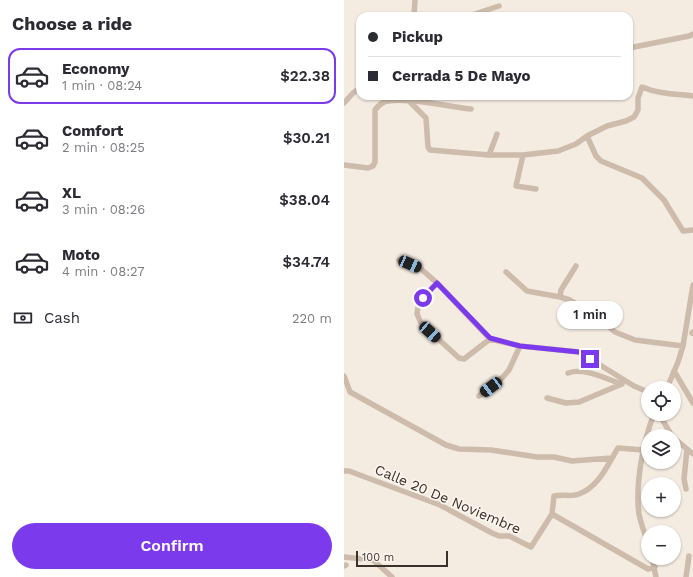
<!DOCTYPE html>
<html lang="en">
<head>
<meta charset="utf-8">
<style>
	body { margin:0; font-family:"Work Sans",sans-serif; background:#f7f7f7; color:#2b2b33; height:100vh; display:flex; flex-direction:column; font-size:15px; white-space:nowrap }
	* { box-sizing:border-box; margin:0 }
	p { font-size:13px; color:#7c7c81 }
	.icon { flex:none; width:22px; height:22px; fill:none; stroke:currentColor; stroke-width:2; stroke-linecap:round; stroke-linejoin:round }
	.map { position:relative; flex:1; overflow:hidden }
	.sheet { display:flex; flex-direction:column; background:#fff; width:344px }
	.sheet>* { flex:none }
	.guide { position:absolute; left:12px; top:12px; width:277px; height:88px; border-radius:12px; box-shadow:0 1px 3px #0004; display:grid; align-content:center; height:88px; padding:0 12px; background:#fff }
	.tools { position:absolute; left:297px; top:381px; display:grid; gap:8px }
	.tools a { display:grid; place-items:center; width:40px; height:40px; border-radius:50%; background:#fff; box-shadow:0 1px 3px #0004; font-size:20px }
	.scale { position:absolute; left:12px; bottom:10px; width:92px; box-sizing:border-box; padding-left:4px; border:2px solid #3b302b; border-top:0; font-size:11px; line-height:14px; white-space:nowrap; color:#3b302b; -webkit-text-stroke:3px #fbf5ee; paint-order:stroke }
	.end { position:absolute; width:18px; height:18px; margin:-9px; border:5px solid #7c3aed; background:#fff; box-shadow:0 0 0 2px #fff }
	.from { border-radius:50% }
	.bubble { position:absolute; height:28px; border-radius:14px; background:#fff; box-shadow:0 1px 3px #0004; font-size:13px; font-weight:600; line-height:28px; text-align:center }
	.car { position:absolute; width:12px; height:24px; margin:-12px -6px; border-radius:5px; box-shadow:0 0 3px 1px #0007; background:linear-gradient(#222 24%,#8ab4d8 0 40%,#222 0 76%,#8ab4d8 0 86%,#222 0) }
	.guide b { display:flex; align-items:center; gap:14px; height:38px; font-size:15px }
	.guide b+b { border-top:1px solid #e1e1e2 }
	.guide i { width:10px; height:10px; background:#2b2b33 }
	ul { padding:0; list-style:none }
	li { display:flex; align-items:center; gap:12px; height:56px; margin:0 8px 6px; padding:0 4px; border:2px solid transparent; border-radius:12px }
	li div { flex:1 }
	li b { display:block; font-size:15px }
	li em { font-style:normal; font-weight:600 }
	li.current { border-color:#7c3aed }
	li>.icon { width:36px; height:36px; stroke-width:1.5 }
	h2 { padding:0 12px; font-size:18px; line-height:48px }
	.pay { display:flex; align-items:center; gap:10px; height:44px; padding:0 12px; font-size:15px }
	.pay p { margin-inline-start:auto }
	.cta { display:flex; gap:8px; margin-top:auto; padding:8px 12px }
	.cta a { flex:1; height:46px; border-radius:24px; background:#7c3aed; color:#fff; font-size:16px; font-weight:600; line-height:46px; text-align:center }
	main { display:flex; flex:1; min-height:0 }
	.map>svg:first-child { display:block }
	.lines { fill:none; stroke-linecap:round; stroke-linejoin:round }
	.street { stroke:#cdbbac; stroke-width:5.5 }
	.route { stroke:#7c3aed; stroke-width:5 }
	.labels { text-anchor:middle; stroke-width:3.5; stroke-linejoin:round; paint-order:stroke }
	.street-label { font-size:14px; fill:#3b302b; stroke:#fbf5ee }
</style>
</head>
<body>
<main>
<section class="sheet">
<h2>Choose a ride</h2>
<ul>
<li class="current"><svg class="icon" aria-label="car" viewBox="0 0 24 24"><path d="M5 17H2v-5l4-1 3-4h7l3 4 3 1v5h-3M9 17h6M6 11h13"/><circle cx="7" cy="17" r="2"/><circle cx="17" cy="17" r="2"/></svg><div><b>Economy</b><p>1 min · 08:24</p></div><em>$22.38</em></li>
<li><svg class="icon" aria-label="car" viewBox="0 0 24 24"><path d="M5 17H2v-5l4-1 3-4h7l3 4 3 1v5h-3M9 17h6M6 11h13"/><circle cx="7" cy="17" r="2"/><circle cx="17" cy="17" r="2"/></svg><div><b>Comfort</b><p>2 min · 08:25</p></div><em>$30.21</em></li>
<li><svg class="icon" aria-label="car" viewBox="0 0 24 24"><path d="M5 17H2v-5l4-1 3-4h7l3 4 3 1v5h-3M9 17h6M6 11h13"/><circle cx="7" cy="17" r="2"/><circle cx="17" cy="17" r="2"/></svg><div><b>XL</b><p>3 min · 08:26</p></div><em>$38.04</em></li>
<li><svg class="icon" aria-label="car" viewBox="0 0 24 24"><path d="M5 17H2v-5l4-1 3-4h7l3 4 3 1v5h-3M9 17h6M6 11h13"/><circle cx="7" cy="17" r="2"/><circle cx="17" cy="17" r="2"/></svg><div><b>Moto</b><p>4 min · 08:27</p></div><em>$34.74</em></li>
</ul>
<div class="pay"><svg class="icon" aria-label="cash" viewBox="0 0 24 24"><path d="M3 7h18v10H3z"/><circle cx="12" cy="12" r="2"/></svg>Cash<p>220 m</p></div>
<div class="cta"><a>Confirm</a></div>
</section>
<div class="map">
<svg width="349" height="577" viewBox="0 0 349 577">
	<rect width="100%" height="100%" fill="#f4ebe1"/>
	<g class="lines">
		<path class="street" d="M 70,16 L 71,0
			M 125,16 L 155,6
			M 285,48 L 345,36 L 349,34
			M 64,100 L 82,118 L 84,147 L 86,150 L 145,155 L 179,155 L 214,151 L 232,144 L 243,136 L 263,126 L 282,121 L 290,117 L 294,110 L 294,98 L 298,87 C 314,94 332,94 349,96
			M 0,103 L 9,93 L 16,88
			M 243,136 L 252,156 L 257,161 L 298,178 L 320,200 L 339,231 L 349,230
			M 145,155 L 153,134
			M 179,155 L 172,186 L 192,189
			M 0,165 L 24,168 L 29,166 L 31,162 L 31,110 C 33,107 36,104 40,102 C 55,96 109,107 127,109
			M 55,260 L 76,268 L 93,283 L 146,339 L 176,346 L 235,352 L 290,386 L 304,392
			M 162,272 L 183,291 L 216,297 L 226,300 L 248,313 L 271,332 L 291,340 L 339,346
			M 93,283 L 79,297 L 74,307 L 73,314 L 77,323 L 115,358 L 120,359 L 146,339
			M 216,297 L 217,290 L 232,266
			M 348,333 L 349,332
			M 330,371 L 349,403
			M 224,373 C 240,367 262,379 278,384
			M 0,376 L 6,392 L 102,445 L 115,449 L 147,450 L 193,457 L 210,457 L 228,461 L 267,458
			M 323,388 L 334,362 L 339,346 L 349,285
			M 135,396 L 159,377 L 165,370 L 176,346
			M 203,398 L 222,403 L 235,402 L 278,384
			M 315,414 L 328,436
			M 330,438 L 349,454
			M 0,471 L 5,471 L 96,505 L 148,533 L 155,536 L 165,536 L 187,547 L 208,514 L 210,496 C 218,494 227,497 235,494 C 255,487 264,464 274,448 L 299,450
			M 342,489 L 340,479 L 343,449
			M 208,514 L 304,569 L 311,567
			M 304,544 C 301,534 297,524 295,514 C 291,485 299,441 310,414
			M 0,557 L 29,560 L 48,577
			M 308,558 L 312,577
			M 0,566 L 2,565
			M 342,577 L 345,556"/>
	</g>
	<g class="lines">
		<path class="route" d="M 79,298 L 93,283 L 146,338 L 176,346 L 235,352 L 246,359"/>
	</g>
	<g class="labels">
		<g class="street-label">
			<text transform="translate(104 499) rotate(23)" y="5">Calle 20 De Noviembre</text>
		</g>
	</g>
</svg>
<div class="tools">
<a><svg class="icon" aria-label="locate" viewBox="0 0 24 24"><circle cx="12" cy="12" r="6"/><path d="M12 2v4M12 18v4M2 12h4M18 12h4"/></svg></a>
<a><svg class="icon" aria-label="layers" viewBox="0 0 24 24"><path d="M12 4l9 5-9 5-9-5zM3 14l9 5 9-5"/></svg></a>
<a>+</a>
<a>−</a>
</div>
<div class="scale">100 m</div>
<i class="end from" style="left:79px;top:298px"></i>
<i class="end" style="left:246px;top:359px"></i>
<div class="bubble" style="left:213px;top:301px;width:66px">1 min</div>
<i class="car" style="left:66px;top:264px;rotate:113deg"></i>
<i class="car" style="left:86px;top:332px;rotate:132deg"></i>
<i class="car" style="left:147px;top:387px;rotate:233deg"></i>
<div class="guide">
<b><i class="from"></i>Pickup</b>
<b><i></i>Cerrada 5 De Mayo</b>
</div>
</div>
</main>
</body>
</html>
